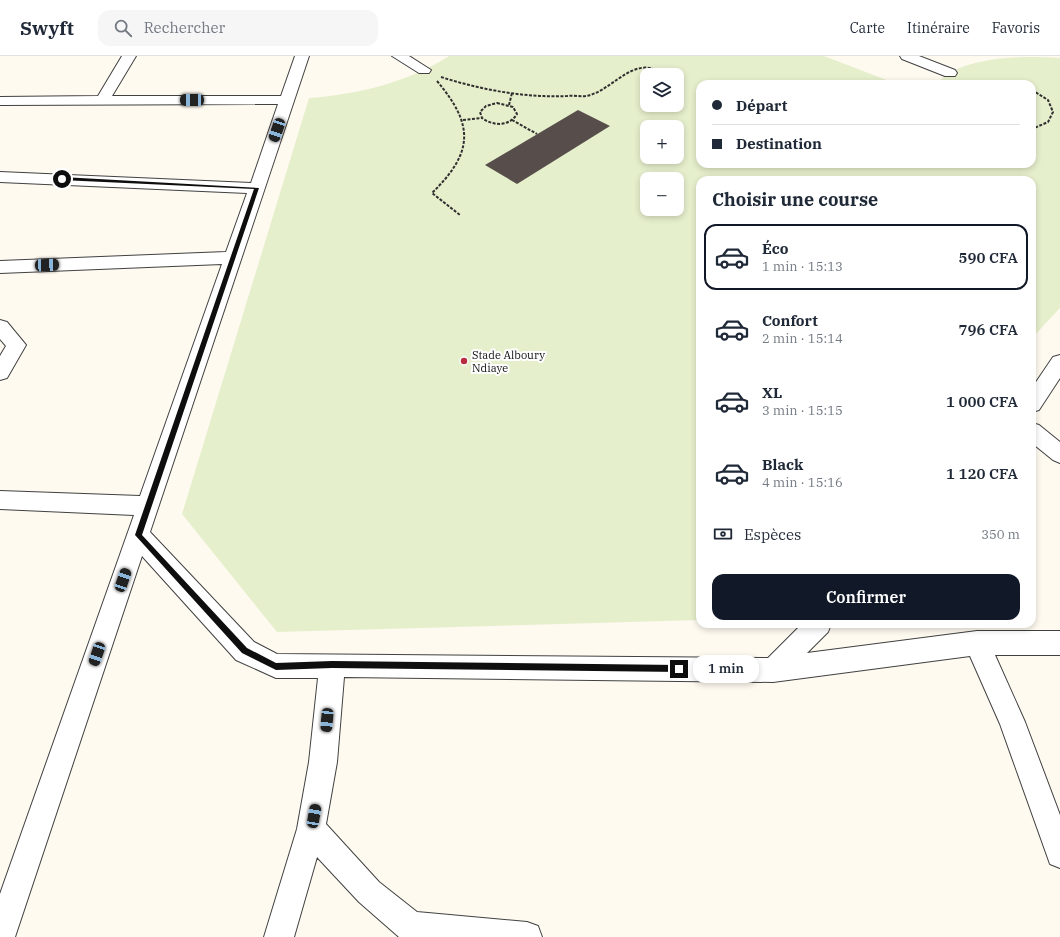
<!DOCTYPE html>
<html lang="fr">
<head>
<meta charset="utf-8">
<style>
	body { margin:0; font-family:"IBM Plex Serif",serif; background:#f6f6f7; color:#1f2937; height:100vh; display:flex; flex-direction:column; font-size:15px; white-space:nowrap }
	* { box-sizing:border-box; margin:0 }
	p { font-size:13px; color:#747a83 }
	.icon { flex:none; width:22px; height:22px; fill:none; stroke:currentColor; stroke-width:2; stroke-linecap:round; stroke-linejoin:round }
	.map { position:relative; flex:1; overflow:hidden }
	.details { position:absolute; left:696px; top:120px; width:340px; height:452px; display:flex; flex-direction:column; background:#fff; border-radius:12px; box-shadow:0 2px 6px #0003 }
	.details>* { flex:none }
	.banner { position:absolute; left:696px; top:24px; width:340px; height:88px; border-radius:12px; box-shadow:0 2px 6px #0003; display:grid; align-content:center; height:88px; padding:0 16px; background:#fff }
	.buttons { position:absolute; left:640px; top:12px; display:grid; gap:8px }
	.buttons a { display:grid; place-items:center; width:44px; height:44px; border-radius:8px; background:#fff; box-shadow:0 2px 6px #0003; font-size:20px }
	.end { position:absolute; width:18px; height:18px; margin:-9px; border:5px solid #0e0e0e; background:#fff; box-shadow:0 0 0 2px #fff }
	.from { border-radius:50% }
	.bubble { position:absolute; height:28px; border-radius:12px; background:#fff; box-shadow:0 2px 6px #0003; font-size:13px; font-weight:600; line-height:28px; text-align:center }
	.car { position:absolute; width:12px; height:24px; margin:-12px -6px; border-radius:5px; box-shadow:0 0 3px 1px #0007; background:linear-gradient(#222 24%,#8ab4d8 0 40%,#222 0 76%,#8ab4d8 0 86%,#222 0) }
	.banner b { display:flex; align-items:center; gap:14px; height:38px; font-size:15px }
	.banner b+b { border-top:1px solid #e0e1e3 }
	.banner i { width:10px; height:10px; background:#1f2937 }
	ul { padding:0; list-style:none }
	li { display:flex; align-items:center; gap:12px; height:66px; margin:0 8px 6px; padding:0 8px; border:2px solid transparent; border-radius:12px }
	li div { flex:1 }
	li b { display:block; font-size:15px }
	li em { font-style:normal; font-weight:600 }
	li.current { border-color:#111827 }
	li>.icon { width:36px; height:36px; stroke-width:1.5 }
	h2 { padding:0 16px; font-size:18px; line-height:48px }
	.pay { display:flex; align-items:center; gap:10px; height:44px; padding:0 16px; font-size:15px }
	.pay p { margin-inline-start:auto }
	.action { display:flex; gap:8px; margin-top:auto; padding:8px 16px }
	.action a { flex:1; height:46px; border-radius:12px; background:#111827; color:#fff; font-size:16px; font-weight:600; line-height:46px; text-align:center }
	header { display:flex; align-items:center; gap:24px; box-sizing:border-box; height:56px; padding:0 20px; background:#fff; border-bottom:1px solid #e0e1e3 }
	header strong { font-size:19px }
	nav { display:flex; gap:22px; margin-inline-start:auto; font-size:14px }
	.search { width:280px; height:36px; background:#f6f6f7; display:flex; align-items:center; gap:10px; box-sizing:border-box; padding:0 14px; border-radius:12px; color:#747a83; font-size:15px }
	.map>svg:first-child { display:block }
	.pitch { fill:#e6efcc; fill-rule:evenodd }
	.building { fill:#574e4b }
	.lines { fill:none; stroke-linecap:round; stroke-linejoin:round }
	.minor-casing { stroke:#414141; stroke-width:2 }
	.path { stroke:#303030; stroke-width:2; stroke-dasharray:3 1.5; stroke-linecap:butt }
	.minor { fill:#fff; fill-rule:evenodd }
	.route { fill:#0e0e0e }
	.poi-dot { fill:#b92c3f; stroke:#fff; stroke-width:1.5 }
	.labels { text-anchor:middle; stroke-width:4; stroke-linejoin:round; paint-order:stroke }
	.poi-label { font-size:11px; fill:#0e0e0e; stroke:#fff; text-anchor:start }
</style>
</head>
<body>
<header>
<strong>Swyft</strong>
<div class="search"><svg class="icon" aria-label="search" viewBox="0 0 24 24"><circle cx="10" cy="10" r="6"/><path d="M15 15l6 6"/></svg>Rechercher</div>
<nav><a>Carte</a><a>Itinéraire</a><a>Favoris</a></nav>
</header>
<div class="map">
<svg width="1060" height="881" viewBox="0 0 1060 881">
	<rect width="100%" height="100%" fill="#fefaf0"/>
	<path class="pitch" d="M 449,0 L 824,0 L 897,28 L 700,28 L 700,108 L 1032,108 L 1032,28 L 938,28 C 941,22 946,19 951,16 C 982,0 1025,0 1060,2 L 1060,252 L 1032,282 L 1032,124 L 700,124 L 700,564 L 277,576 L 182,458 L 309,42 C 359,38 406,27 449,0 ZM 647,19 L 677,19 L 677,49 L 647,49 ZM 647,71 L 677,71 L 677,101 L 647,101 ZM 647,123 L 677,123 L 677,153 L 647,153 Z"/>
	<path class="building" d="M 578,54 L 610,70 L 517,128 L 485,109 Z"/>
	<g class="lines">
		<defs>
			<path id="minor" d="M 122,0 L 136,0 L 112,40 L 281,40 L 295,0 L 309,0 L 150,476 L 254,586 L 277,598 L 768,602 L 802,568 L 831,568 L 828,576 L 807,597 L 977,575 L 1060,575 L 1060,599 L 995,599 L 1025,666 L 1060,759 L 1060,812 L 1050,808 L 1000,668 L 970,600 L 773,626 L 344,621 L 337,706 L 326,768 L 379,826 L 417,856 L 527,866 L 538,870 L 542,881 L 399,881 L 359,846 L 317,801 L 294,881 L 264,881 L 297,773 L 309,706 L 318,622 L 276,622 L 236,604 L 142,500 L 15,881 L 0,881 L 0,838 L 134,459 L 0,453 L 0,435 L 140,440 L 222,208 L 0,217 L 0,205 L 226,196 L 247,137 L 0,126 L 0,116 L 251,127 L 278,48 L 0,49 L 0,41 L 98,40 Z
				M 392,0 L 409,0 L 431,14 L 429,17 L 419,17 Z
				M 900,0 L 919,0 L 955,14 L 957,17 L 955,20 L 945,20 L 902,3 Z
				M 0,264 L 7,266 L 26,289 L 7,322 L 0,324 L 0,300 L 6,290 L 0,283 Z
				M 1060,299 L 1060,322 L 1039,354 L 1032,356 L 1032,332 L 1053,301 Z
				M 1032,367 L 1039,369 L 1060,386 L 1060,407 L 1053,404 L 1032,387 Z"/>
		</defs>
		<use href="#minor" class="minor-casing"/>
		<path class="path" d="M 441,21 C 482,34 525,42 568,40 C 574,39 580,41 586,40 C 609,36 627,8 650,12 C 655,13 660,17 664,19
			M 437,25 C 474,69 474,96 432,137 L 460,159
			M 994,28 L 1007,28
			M 1032,34 L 1048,44 L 1053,56 L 1048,66 L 1032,73
			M 497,47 L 513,51 L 517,58 C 509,71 493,70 482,62 L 480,56 L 486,50 Z
			M 509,49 L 512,37
			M 463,64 L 482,62
			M 512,64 L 537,78"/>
		<use href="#minor" class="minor"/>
	</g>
	<path class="route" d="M 62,121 L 259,132 L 142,479 L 247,592 L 276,607 L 332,605 L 679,609 L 683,613 L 681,616 L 332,612 L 276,614 L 242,597 L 135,479 L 254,133 L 61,124 Z"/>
	<circle class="poi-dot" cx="464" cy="305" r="4"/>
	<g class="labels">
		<g class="poi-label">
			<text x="472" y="303">Stade Alboury<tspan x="472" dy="13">Ndiaye</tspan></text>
		</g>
	</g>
</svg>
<div class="buttons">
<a><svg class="icon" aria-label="layers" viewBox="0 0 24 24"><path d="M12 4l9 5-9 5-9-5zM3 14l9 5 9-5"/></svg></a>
<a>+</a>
<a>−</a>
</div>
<i class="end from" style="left:62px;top:123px"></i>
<i class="end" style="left:679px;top:613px"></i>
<div class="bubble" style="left:693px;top:599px;width:66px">1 min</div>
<i class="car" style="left:192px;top:44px;rotate:270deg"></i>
<i class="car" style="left:277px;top:74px;rotate:199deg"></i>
<i class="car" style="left:47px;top:209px;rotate:88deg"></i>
<i class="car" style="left:123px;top:524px;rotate:19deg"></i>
<i class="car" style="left:97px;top:598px;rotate:199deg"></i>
<i class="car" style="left:327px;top:664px;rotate:185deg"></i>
<i class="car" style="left:314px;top:760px;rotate:10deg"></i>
<div class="banner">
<b><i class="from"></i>Départ</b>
<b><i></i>Destination</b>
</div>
<section class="details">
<h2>Choisir une course</h2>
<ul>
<li class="current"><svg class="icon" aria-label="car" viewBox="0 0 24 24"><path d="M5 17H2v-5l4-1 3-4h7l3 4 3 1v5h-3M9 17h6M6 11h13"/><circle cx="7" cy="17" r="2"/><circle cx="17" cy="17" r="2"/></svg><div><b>Éco</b><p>1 min · 15:13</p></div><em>590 CFA</em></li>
<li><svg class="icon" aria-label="car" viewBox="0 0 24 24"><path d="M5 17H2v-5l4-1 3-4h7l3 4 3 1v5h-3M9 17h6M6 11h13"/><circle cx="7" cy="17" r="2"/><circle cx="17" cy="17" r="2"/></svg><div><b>Confort</b><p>2 min · 15:14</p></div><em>796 CFA</em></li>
<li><svg class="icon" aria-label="car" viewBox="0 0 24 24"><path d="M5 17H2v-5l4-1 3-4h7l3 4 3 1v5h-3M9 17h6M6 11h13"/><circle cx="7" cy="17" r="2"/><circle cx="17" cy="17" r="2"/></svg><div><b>XL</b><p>3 min · 15:15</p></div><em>1 000 CFA</em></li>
<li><svg class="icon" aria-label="car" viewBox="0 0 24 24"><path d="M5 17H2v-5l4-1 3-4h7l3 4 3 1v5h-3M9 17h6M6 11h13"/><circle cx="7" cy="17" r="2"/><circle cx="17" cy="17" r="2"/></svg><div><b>Black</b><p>4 min · 15:16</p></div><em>1 120 CFA</em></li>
</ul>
<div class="pay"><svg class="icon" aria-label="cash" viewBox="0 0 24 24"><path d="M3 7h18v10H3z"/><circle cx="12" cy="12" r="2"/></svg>Espèces<p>350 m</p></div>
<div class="action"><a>Confirmer</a></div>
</section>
</div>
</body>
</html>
